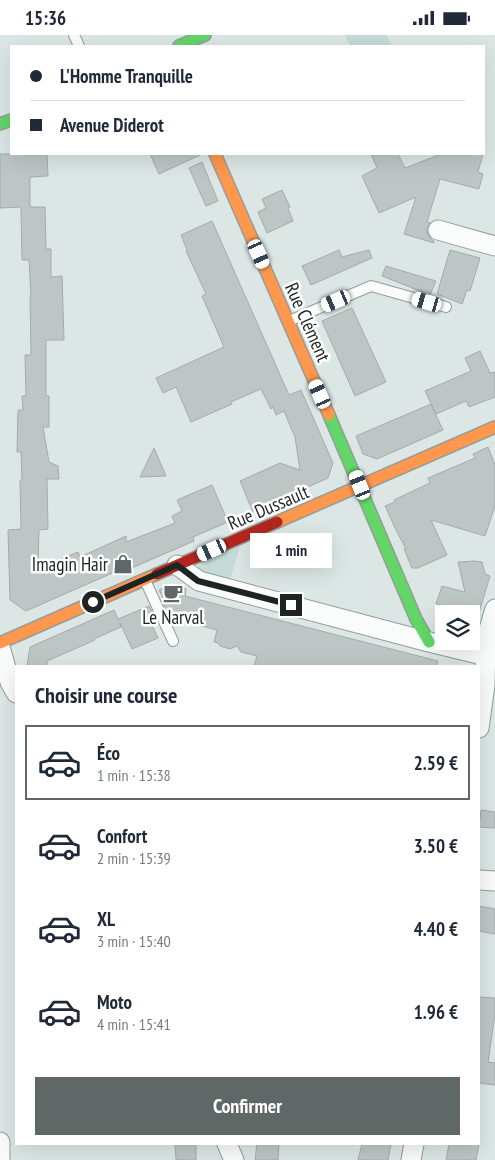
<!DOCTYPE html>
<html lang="fr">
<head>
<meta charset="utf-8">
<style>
	body { margin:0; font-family:"PT Sans Narrow",sans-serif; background:#f6f6f7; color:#1f2937; height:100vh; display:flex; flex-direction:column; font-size:19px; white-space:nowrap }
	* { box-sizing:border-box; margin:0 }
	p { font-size:16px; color:#747a83 }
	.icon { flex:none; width:28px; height:28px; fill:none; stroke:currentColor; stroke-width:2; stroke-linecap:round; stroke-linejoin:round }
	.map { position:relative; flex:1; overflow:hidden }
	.details { position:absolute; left:15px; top:630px; width:465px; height:480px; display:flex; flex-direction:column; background:#fff; border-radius:0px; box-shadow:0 5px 20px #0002 }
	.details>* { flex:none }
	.hud { position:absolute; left:10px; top:10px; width:475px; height:110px; border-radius:0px; box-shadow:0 5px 20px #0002; display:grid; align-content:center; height:110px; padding:0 20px; background:#fff }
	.controls { position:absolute; left:435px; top:570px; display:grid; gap:10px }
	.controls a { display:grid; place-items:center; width:45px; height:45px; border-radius:0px; background:#fff; box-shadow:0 5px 20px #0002; font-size:25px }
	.end { position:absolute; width:22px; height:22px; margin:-11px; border:6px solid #1d2423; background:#fff; box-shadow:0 0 0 2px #fff }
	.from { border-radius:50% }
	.bubble { position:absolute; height:35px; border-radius:0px; background:#fff; box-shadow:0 5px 20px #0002; font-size:16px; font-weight:700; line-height:35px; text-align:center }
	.car { position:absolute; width:15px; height:30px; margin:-15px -8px; border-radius:6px; box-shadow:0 0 4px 1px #0007; background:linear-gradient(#fff 24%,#345 0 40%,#fff 0 76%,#345 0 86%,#fff 0) }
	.hud b { display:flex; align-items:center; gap:18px; height:48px; font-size:19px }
	.hud b+b { border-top:1px solid #e0e1e3 }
	.hud i { width:12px; height:12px; background:#1f2937 }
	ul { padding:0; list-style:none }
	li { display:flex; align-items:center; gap:15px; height:75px; margin:0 10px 8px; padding:0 10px; border:2px solid transparent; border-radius:0px }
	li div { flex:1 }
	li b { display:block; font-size:19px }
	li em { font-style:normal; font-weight:700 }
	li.on { border-color:#606867 }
	li>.icon { width:45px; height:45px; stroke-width:1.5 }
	h2 { padding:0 20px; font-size:22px; line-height:60px }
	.action { display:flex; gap:10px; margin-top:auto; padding:10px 20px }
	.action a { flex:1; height:58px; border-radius:0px; background:#606867; color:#fff; font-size:20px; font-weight:700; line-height:58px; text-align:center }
	.status { display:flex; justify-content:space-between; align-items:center; height:35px; padding:0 25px; background:#fff; direction:ltr }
	.status svg { height:14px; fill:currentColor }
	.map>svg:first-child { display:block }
	.green { fill:#c4dbd7 }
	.building { fill:#bec6c5; stroke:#a3acaa }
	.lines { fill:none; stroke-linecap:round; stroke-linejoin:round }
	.lane-casing { stroke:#949d9b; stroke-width:12 }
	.street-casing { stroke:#949d9b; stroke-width:21 }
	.fast-casing { stroke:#949d9b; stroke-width:14 }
	.slow-casing { stroke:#949d9b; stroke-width:14 }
	.jam-casing { stroke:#949d9b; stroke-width:14 }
	.lane { stroke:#fafbfb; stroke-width:10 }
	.street { stroke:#fafbfb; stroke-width:19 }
	.fast { stroke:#63d668; stroke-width:11 }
	.slow { stroke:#ff974d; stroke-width:11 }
	.jam { stroke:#b3261e; stroke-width:11 }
	.route { stroke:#1d2423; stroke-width:6 }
	.labels { text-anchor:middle; stroke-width:5; stroke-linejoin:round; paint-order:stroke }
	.street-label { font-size:19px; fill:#1d2423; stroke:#fff }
	.poi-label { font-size:19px; fill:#1d2423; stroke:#fff; text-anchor:end }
</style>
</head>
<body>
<div class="status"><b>15:36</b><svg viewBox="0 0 49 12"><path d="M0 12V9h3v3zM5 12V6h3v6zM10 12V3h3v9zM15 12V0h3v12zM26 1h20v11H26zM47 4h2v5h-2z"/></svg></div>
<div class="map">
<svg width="495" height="1125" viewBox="0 0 495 1125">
	<rect width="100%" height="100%" fill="#dce7e5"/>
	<path class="green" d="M 345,0 L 387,0 L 392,11 L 350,11 Z
		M 240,510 L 230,546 L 200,538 L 198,530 Z"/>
	<path class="building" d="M 0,119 L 47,119 L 48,141 L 30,142 L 30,172 L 45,172 L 46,214 L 51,214 L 51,242 L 62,241 L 64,305 L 46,305 L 46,361 L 49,361 L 49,392 L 43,392 L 49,427 L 58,431 L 59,444 L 47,444 L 48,494 L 39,495 L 38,533 L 78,517 L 80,522 L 126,501 L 126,507 L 175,488 L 172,481 L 182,476 L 177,465 L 212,450 L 228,487 L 193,502 L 194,506 L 118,539 L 117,536 L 26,576 L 10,565 L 8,495 L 21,494 L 20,445 L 22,445 L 21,417 L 17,417 L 18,375 L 23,375 L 22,361 L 26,361 L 25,320 L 31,320 L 30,262 L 31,262 L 29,225 L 22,225 L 21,172 L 0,173 Z
		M 150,119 L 200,119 L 200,120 L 159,139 Z
		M 371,119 L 398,119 L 405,133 L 441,119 L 483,119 L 478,137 L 483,139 L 479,154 L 440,144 L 427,187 L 430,188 L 427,192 L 427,198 L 430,203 L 434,206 L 434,208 L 404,199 L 416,162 L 379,178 L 362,141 L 377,133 Z
		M 202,127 L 218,166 L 206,171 L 189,133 Z
		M 282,155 L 290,172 L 288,173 L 293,186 L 267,198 L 258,177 L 266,173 L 262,164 Z
		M 212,186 L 289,360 L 301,355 L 333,428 L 328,443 L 253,477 L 240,446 L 280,428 L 300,435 L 295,402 L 284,376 L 276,380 L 273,372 L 271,374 L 261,354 L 231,367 L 232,369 L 191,387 L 176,352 L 163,358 L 156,343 L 224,312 L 202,261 L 206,259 L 186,216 L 187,215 L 181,200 Z
		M 339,215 L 342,222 L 369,215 L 372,223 L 311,250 L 302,231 Z
		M 450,215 L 480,223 L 470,256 L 467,255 L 462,269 L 437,259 Z
		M 386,231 L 436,246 L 430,260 L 382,241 Z
		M 352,273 L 386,347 L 355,361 L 322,286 Z
		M 480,316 L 490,338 L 495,337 L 495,362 L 469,372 L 466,366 L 436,379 L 425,356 L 471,336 L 465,323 Z
		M 431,369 L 443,395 L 377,424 L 363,419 L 356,401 Z
		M 488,412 L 495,430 L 495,471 L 485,501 L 431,485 L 447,520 L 418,533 L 412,533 L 404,514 L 406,514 L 395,493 L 385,471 L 395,467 L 394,465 L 430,448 L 428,443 L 475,423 L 473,419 Z
		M 154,413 L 166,441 L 140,442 Z
		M 474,526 L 482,527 L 485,539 L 490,541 L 478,581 L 443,572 L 444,571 L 436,569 L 442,551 L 465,557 L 458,527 Z
		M 171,550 L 186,554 L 185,561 L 438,626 L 437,631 L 254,631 L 257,621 L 241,617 L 237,611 L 230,614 L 220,611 L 218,608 L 214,607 L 217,595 L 170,583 L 162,566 L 164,565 L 159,555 Z
		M 149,571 L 153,579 L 146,577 L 158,603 L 132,614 L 120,588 L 121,592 L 94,604 L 95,605 L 47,626 L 47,631 L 27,631 L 30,612 L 114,575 L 118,584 Z
		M 481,775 L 495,777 L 495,793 L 479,792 Z
		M 479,871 L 495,874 L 495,899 L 479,896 Z
		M 479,962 L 495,963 L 495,979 L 488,1027 L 495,1028 L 495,1050 L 479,1048 Z
		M 175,1109 L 196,1109 L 196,1125 L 176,1125 Z
		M 257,1109 L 279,1109 L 278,1125 L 255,1125 Z
		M 362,1109 L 391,1109 L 388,1125 L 358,1125 Z
		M 449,1109 L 479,1109 L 476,1125 L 446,1125 Z"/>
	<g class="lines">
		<defs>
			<path id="lane" d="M 74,0 L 79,11
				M 289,286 L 371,251 L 446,272
				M 145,545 L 173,606"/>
			<path id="street" d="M 438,195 L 495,211
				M 177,530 L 199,546 L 429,607 L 495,623
				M 0,612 L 10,647 L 16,658
				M 479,693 L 485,650 L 486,604 L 495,574
				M 479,845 L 495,846
				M 0,1107 L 0,1125
				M 227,1109 L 234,1125
				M 411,1125 L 414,1109"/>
			<path id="fast" d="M 179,11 L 205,0
				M 0,89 L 11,85
				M 329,380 L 416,584 L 429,607"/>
			<path id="slow" d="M 215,119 L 329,380
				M 277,487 L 495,392
				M 0,608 L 157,539"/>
			<path id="jam" d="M 157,539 L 277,487"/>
		</defs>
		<use href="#lane" class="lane-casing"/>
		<use href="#street" class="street-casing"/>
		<use href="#fast" class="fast-casing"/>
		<use href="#slow" class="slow-casing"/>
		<use href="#jam" class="jam-casing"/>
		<use href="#lane" class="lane"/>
		<use href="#street" class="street"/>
		<use href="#fast" class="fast"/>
		<use href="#slow" class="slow"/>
		<use href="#jam" class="jam"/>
	</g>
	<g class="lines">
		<path class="route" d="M 93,567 L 177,530 L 198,546 L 291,570"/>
	</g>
	<defs>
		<symbol id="shop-bare" viewBox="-9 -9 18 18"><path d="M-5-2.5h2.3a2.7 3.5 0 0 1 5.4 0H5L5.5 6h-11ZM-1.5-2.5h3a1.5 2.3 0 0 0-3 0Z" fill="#606867" stroke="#fff" stroke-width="2.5" paint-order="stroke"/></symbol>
		<symbol id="cafe-bare" viewBox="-9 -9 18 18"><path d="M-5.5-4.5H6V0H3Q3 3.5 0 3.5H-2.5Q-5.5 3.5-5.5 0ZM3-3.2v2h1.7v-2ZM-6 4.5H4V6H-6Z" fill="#606867" stroke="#fff" stroke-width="2.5" paint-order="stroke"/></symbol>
	</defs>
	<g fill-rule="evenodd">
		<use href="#shop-bare" x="109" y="515" width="28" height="28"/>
		<use href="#cafe-bare" x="159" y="544" width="28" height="28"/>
	</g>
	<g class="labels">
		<g class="street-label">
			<text transform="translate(308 287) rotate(66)" y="7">Rue Clément</text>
			<text transform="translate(268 472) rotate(-23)" y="7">Rue Dussault</text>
		</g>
		<g class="poi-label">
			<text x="108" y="536">Imagin Hair</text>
			<text x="173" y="589" text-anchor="middle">Le Narval</text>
		</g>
	</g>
</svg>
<div class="controls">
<a><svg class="icon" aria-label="layers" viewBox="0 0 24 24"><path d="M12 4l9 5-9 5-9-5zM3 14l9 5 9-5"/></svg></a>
</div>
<i class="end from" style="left:93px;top:567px"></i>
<i class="end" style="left:291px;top:570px"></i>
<div class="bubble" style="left:250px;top:498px;width:82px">1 min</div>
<i class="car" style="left:259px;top:219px;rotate:156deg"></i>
<i class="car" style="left:336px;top:266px;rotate:247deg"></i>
<i class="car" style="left:427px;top:267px;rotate:286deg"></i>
<i class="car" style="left:320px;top:359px;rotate:336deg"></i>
<i class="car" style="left:360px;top:450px;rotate:338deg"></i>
<i class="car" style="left:212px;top:515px;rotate:246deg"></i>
<div class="hud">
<b><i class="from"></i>L'Homme Tranquille</b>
<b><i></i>Avenue Diderot</b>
</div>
<section class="details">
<h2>Choisir une course</h2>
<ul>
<li class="on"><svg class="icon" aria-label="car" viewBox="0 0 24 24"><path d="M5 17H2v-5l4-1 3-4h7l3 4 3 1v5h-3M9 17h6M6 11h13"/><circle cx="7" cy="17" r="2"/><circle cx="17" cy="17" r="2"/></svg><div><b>Éco</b><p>1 min · 15:38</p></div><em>2.59 €</em></li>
<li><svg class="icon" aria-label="car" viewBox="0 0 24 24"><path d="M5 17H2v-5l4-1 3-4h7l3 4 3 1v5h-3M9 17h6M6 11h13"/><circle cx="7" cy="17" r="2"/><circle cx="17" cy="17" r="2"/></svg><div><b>Confort</b><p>2 min · 15:39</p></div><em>3.50 €</em></li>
<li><svg class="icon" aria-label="car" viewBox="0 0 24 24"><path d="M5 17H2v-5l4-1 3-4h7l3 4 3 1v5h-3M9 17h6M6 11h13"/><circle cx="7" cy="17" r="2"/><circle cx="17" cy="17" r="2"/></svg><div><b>XL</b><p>3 min · 15:40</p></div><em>4.40 €</em></li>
<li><svg class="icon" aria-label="car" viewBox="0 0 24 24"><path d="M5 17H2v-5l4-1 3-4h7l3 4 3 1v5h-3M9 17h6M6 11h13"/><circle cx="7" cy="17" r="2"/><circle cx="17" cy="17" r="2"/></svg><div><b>Moto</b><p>4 min · 15:41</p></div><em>1.96 €</em></li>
</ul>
<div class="action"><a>Confirmer</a></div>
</section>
</div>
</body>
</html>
